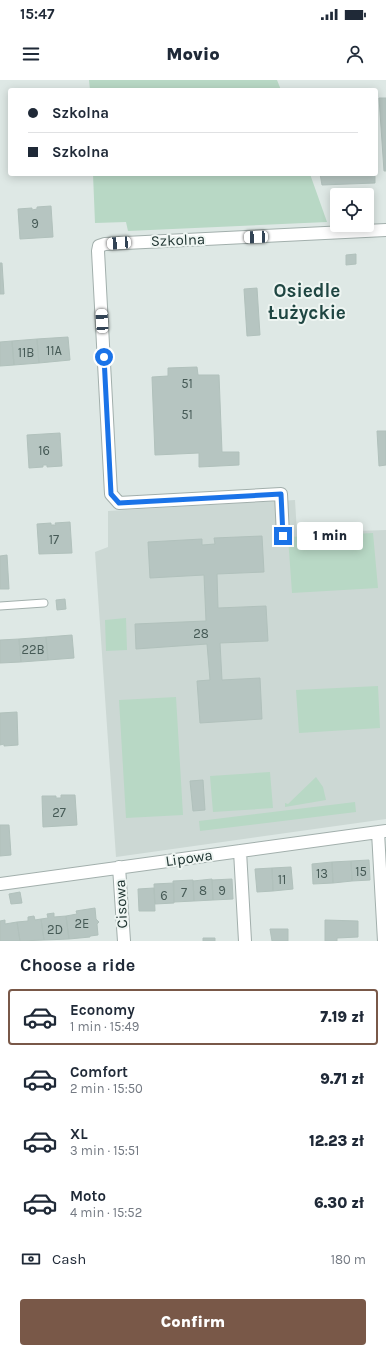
<!DOCTYPE html>
<html lang="en">
<head>
<meta charset="utf-8">
<style>
	body { margin:0; font-family:Karla,sans-serif; background:#f2f2f3; color:#1f2937; height:100vh; display:flex; flex-direction:column; font-size:15px; white-space:nowrap }
	* { box-sizing:border-box; margin:0 }
	p { font-size:13px; color:#747a83 }
	.icon { flex:none; width:22px; height:22px; fill:none; stroke:currentColor; stroke-width:2; stroke-linecap:round; stroke-linejoin:round }
	.map { position:relative; height:861px; overflow:hidden }
	.sheet { display:flex; flex-direction:column; background:#fff; flex:1 }
	.sheet>* { flex:none }
	.top-card { position:absolute; left:8px; top:8px; width:370px; height:88px; border-radius:4px; box-shadow:0 2px 10px #0003; display:grid; align-content:center; height:88px; padding:0 20px; background:#fff }
	.tools { position:absolute; left:330px; top:108px; display:grid; gap:8px }
	.tools a { display:grid; place-items:center; width:44px; height:44px; border-radius:4px; background:#fff; box-shadow:0 2px 10px #0003; font-size:20px }
	.end { position:absolute; width:18px; height:18px; margin:-9px; border:5px solid #1a73e8; background:#fff; box-shadow:0 0 0 2px #fff }
	.from { border-radius:50% }
	.bubble { position:absolute; height:28px; border-radius:4px; background:#fff; box-shadow:0 2px 10px #0003; font-size:13px; font-weight:800; line-height:28px; text-align:center }
	.car { position:absolute; width:12px; height:24px; margin:-12px -6px; border-radius:5px; box-shadow:0 0 3px 1px #0007; background:linear-gradient(#fff 24%,#345 0 40%,#fff 0 76%,#345 0 86%,#fff 0) }
	.top-card b { display:flex; align-items:center; gap:14px; height:38px; font-size:15px }
	.top-card b+b { border-top:1px solid #e0e1e3 }
	.top-card i { width:10px; height:10px; background:#1f2937 }
	ul { padding:0; list-style:none }
	li { display:flex; align-items:center; gap:12px; height:56px; margin:0 8px 6px; padding:0 12px; border:2px solid transparent; border-radius:4px }
	li div { flex:1 }
	li b { display:block; font-size:15px }
	li em { font-style:normal; font-weight:800 }
	li.on { border-color:#795848 }
	li>.icon { width:36px; height:36px; stroke-width:1.5 }
	h2 { padding:0 20px; font-size:18px; line-height:48px }
	.pay { display:flex; align-items:center; gap:10px; height:44px; padding:0 20px; font-size:15px }
	.pay p { margin-inline-start:auto }
	.cta { display:flex; gap:8px; margin-top:auto; padding:8px 20px }
	.cta a { flex:1; height:46px; border-radius:4px; background:#795848; color:#fff; font-size:16px; font-weight:800; line-height:46px; text-align:center }
	.status { display:flex; justify-content:space-between; align-items:center; height:28px; padding:0 20px; background:#fff; direction:ltr }
	.status svg { height:11px; fill:currentColor }
	header { display:flex; justify-content:space-between; align-items:center; height:52px; padding:0 20px; background:#fff; font-size:18px; font-weight:800 }
	.map>svg:first-child { display:block }
	.built { fill:#ccd8d4 }
	.green { fill:#b8d8c5 }
	.building { fill:#b6c5c1; stroke:#b1c1bc }
	.lines { fill:none; stroke-linecap:round; stroke-linejoin:round }
	.service-casing { stroke:#a2afac; stroke-width:9 }
	.minor-casing { stroke:#a2afac; stroke-width:14 }
	.service { stroke:#fff; stroke-width:7 }
	.minor { stroke:#fff; stroke-width:12 }
	.route { stroke:#1a73e8; stroke-width:5 }
	.labels { text-anchor:middle; stroke-width:4; stroke-linejoin:round; paint-order:stroke }
	.number-label { font-size:13px; fill:#465a56 }
	.street-label { font-size:15px; fill:#213633; stroke:#eef5f2 }
	.district-label { font-size:19px; font-weight:bold; fill:#1f4642; stroke:#eef5f2 }
</style>
</head>
<body>
<div class="status"><b>15:47</b><svg viewBox="0 0 49 12"><path d="M0 12V9h3v3zM5 12V6h3v6zM10 12V3h3v9zM15 12V0h3v12zM26 1h20v11H26zM47 4h2v5h-2z"/></svg></div>
<header><svg class="icon" aria-label="menu" viewBox="0 0 24 24"><path d="M4 6h16M4 12h16M4 18h16"/></svg>Movio<svg class="icon" aria-label="person" viewBox="0 0 24 24"><circle cx="12" cy="8" r="4"/><path d="M4 21q1-7 8-7t8 7"/></svg></header>
<div class="map">
<svg width="386" height="861" viewBox="0 0 386 861">
	<rect width="100%" height="100%" fill="#dee8e5"/>
	<path class="built" d="M 295,420 L 297,453 L 386,450 L 386,739 L 116,777 L 95,472 L 108,467 L 108,431 Z"/>
	<path class="green" d="M 89,0 L 277,0 L 281,10 L 90,10 Z
		M 93,94 L 310,94 L 327,142 L 128,151 L 126,142 L 95,143 Z
		M 373,453 L 378,508 L 292,513 L 288,457 Z
		M 126,538 L 127,570 L 106,571 L 105,540 Z
		M 378,606 L 380,648 L 299,653 L 296,610 Z
		M 176,617 L 183,735 L 126,738 L 119,620 Z
		M 270,692 L 273,728 L 213,732 L 210,696 Z
		M 316,697 L 323,707 L 326,720 L 285,727 L 285,723 L 288,724 Z
		M 355,722 L 356,732 L 200,751 L 199,741 Z"/>
	<path class="building" d="M 379,18 L 386,18 L 386,91 L 384,91 Z
		M 320,94 L 375,94 L 375,103 L 322,105 Z
		M 51,126 L 53,157 L 20,159 L 18,129 L 32,128 L 32,130 L 37,129 L 37,127 Z
		M 356,174 L 356,184 L 346,185 L 346,175 Z
		M 0,183 L 2,183 L 4,214 L 0,214 Z
		M 257,208 L 260,255 L 247,256 L 244,209 Z
		M 68,257 L 70,280 L 39,283 L 37,259 Z
		M 37,259 L 39,283 L 14,285 L 12,261 Z
		M 12,261 L 14,285 L 0,286 L 0,262 Z
		M 197,287 L 198,295 L 219,295 L 222,372 L 239,372 L 239,385 L 199,387 L 199,373 L 155,375 L 152,297 L 168,296 L 168,288 Z
		M 377,351 L 386,351 L 386,385 L 379,386 Z
		M 60,353 L 62,386 L 47,387 L 47,385 L 43,385 L 43,387 L 29,388 L 27,355 Z
		M 70,442 L 72,473 L 39,474 L 37,444 L 51,443 L 51,445 L 56,445 L 55,443 Z
		M 262,456 L 264,492 L 217,494 L 218,528 L 266,526 L 268,561 L 220,563 L 222,600 L 260,598 L 262,639 L 200,643 L 197,601 L 210,600 L 207,564 L 136,569 L 135,544 L 206,541 L 204,495 L 150,498 L 148,462 L 202,459 L 202,465 L 215,464 L 214,458 Z
		M 7,475 L 9,509 L 0,509 L 0,476 Z
		M 65,519 L 66,529 L 57,530 L 56,520 Z
		M 72,555 L 74,578 L 48,580 L 46,557 Z
		M 46,557 L 48,580 L 21,582 L 19,559 Z
		M 19,559 L 21,582 L 0,583 L 0,560 Z
		M 17,632 L 18,665 L 4,666 L 4,664 L 0,665 L 0,633 Z
		M 203,700 L 205,730 L 193,731 L 190,701 Z
		M 61,715 L 75,715 L 77,745 L 43,747 L 42,716 L 56,716 L 56,718 L 61,718 Z
		M 0,745 L 9,745 L 11,775 L 0,776 Z
		M 369,780 L 370,800 L 352,801 L 351,781 Z
		M 351,781 L 352,801 L 333,803 L 332,782 Z
		M 332,782 L 333,803 L 313,804 L 312,784 Z
		M 291,787 L 293,809 L 273,811 L 272,788 Z
		M 272,788 L 273,811 L 257,812 L 255,789 Z
		M 212,799 L 213,820 L 194,821 L 193,801 Z
		M 232,799 L 233,819 L 213,820 L 212,800 Z
		M 173,801 L 193,800 L 194,821 L 174,822 Z
		M 174,803 L 174,823 L 155,824 L 154,804 Z
		M 154,808 L 155,831 L 139,831 L 138,809 Z
		M 20,812 L 22,823 L 11,824 L 9,814 Z
		M 95,828 L 96,839 L 99,842 L 97,844 L 98,855 L 90,856 L 90,857 L 69,859 L 66,836 L 77,834 L 76,831 Z
		M 54,833 L 54,837 L 66,836 L 69,859 L 44,860 L 41,839 L 48,838 L 47,834 Z
		M 34,836 L 35,840 L 41,839 L 44,860 L 20,861 L 17,842 L 28,841 L 28,837 Z
		M 5,840 L 5,844 L 17,842 L 20,861 L 0,861 L 0,841 Z
		M 325,840 L 358,841 L 358,857 L 337,858 L 337,861 L 325,861 Z
		M 270,849 L 288,849 L 288,861 L 272,861 Z
		M 203,858 L 215,858 L 215,861 L 203,861 Z"/>
	<g class="lines">
		<defs>
			<path id="service" d="M 0,526 L 44,523"/>
			<path id="minor" d="M 283,456 L 281,414 L 119,423 L 111,414 L 98,171 L 99,166 L 105,164 L 386,150
				M 378,752 L 384,861
				M 240,771 L 245,861
				M 119,787 L 124,861
				M 0,804 L 386,751"/>
		</defs>
		<use href="#service" class="service-casing"/>
		<use href="#minor" class="minor-casing"/>
		<use href="#service" class="service"/>
		<use href="#minor" class="minor"/>
	</g>
	<g class="lines">
		<path class="route" d="M 104,277 L 111,414 L 119,423 L 281,414 L 283,456"/>
	</g>
	<g class="labels">
		<g class="number-label">
			<text x="35" y="148">9</text>
			<text x="54" y="275">11A</text>
			<text x="26" y="277">11B</text>
			<text x="187" y="308">51</text>
			<text x="187" y="339">51</text>
			<text x="44" y="375">16</text>
			<text x="54" y="464">17</text>
			<text x="201" y="558">28</text>
			<text x="33" y="574">22B</text>
			<text x="59" y="737">27</text>
			<text x="361" y="796">15</text>
			<text x="322" y="798">13</text>
			<text x="282" y="804">11</text>
			<text x="203" y="815">8</text>
			<text x="222" y="815">9</text>
			<text x="184" y="817">7</text>
			<text x="164" y="820">6</text>
			<text x="82" y="848">2E</text>
			<text x="55" y="854">2D</text>
		</g>
		<g class="street-label">
			<text transform="translate(178 160) rotate(-2)" y="5">Szkolna</text>
			<text transform="translate(189 778) rotate(-8)" y="5">Lipowa</text>
			<text transform="translate(121 824) rotate(-93)" y="5">Cisowa</text>
		</g>
		<g class="district-label">
			<text x="307" y="217">Osiedle<tspan x="307" dy="22">Łużyckie</tspan></text>
		</g>
	</g>
</svg>
<div class="tools">
<a><svg class="icon" aria-label="locate" viewBox="0 0 24 24"><circle cx="12" cy="12" r="6"/><path d="M12 2v4M12 18v4M2 12h4M18 12h4"/></svg></a>
</div>
<i class="end from" style="left:104px;top:277px"></i>
<i class="end" style="left:283px;top:456px"></i>
<div class="bubble" style="left:297px;top:442px;width:66px">1 min</div>
<i class="car" style="left:256px;top:157px;rotate:268deg"></i>
<i class="car" style="left:119px;top:163px;rotate:266deg"></i>
<i class="car" style="left:102px;top:241px;rotate:357deg"></i>
<div class="top-card">
<b><i class="from"></i>Szkolna</b>
<b><i></i>Szkolna</b>
</div>
</div>
<section class="sheet">
<h2>Choose a ride</h2>
<ul>
<li class="on"><svg class="icon" aria-label="car" viewBox="0 0 24 24"><path d="M5 17H2v-5l4-1 3-4h7l3 4 3 1v5h-3M9 17h6M6 11h13"/><circle cx="7" cy="17" r="2"/><circle cx="17" cy="17" r="2"/></svg><div><b>Economy</b><p>1 min · 15:49</p></div><em>7.19 zł</em></li>
<li><svg class="icon" aria-label="car" viewBox="0 0 24 24"><path d="M5 17H2v-5l4-1 3-4h7l3 4 3 1v5h-3M9 17h6M6 11h13"/><circle cx="7" cy="17" r="2"/><circle cx="17" cy="17" r="2"/></svg><div><b>Comfort</b><p>2 min · 15:50</p></div><em>9.71 zł</em></li>
<li><svg class="icon" aria-label="car" viewBox="0 0 24 24"><path d="M5 17H2v-5l4-1 3-4h7l3 4 3 1v5h-3M9 17h6M6 11h13"/><circle cx="7" cy="17" r="2"/><circle cx="17" cy="17" r="2"/></svg><div><b>XL</b><p>3 min · 15:51</p></div><em>12.23 zł</em></li>
<li><svg class="icon" aria-label="car" viewBox="0 0 24 24"><path d="M5 17H2v-5l4-1 3-4h7l3 4 3 1v5h-3M9 17h6M6 11h13"/><circle cx="7" cy="17" r="2"/><circle cx="17" cy="17" r="2"/></svg><div><b>Moto</b><p>4 min · 15:52</p></div><em>6.30 zł</em></li>
</ul>
<div class="pay"><svg class="icon" aria-label="cash" viewBox="0 0 24 24"><path d="M3 7h18v10H3z"/><circle cx="12" cy="12" r="2"/></svg>Cash<p>180 m</p></div>
<div class="cta"><a>Confirm</a></div>
</section>
</body>
</html>
